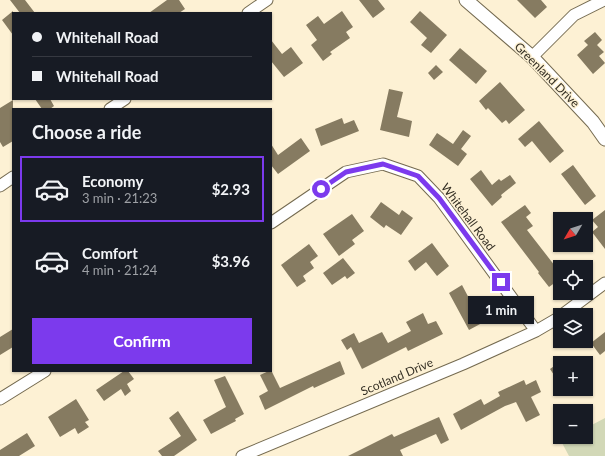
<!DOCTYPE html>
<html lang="en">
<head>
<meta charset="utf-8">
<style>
	body { margin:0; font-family:Lato,sans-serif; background:#20242c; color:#f1f3f6; height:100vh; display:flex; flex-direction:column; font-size:15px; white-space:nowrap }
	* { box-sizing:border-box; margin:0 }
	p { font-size:13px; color:#9ea1a6 }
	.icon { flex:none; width:22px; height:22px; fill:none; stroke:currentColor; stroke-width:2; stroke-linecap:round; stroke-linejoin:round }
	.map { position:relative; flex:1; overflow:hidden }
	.drawer { position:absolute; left:12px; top:108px; width:260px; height:264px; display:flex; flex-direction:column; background:#171b24; border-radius:0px; box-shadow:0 1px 3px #0004 }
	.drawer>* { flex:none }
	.guide { position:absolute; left:12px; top:12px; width:260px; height:88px; border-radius:0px; box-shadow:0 1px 3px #0004; display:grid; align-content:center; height:88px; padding:0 20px; background:#171b24 }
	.needle { width:26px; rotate:231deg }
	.buttons { position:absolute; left:553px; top:212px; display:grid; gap:8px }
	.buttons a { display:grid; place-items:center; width:40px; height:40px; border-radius:0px; background:#171b24; box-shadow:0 1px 3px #0004; font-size:20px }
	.end { position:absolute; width:18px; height:18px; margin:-9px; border:5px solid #7c3aed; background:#fff; box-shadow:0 0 0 2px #fff }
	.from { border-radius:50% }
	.bubble { position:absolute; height:28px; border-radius:0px; background:#171b24; box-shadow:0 1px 3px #0004; font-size:13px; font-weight:700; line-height:28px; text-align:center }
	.guide b { display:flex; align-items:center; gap:14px; height:38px; font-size:15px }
	.guide b+b { border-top:1px solid #363941 }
	.guide i { width:10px; height:10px; background:#f1f3f6 }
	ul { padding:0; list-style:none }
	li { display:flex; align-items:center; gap:12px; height:66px; margin:0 8px 6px; padding:0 12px; border:2px solid transparent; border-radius:0px }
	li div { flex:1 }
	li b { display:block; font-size:15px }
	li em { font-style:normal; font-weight:700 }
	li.active { border-color:#7c3aed }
	li>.icon { width:36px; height:36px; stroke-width:1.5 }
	h2 { padding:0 20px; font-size:18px; line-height:48px }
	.cta { display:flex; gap:8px; margin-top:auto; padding:8px 20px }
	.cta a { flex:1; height:46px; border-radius:0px; background:#7c3aed; color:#fff; font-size:16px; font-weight:700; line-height:46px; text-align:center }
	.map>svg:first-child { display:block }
	.green { fill:#d2d8b7 }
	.building { fill:#867b61 }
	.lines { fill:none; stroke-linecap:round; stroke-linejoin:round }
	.minor-casing { stroke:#746a50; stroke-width:13 }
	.tertiary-casing { stroke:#746a50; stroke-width:15 }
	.minor { stroke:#fff; stroke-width:11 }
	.tertiary { stroke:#fff; stroke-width:13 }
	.route { stroke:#7c3aed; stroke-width:5 }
	.labels { text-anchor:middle; stroke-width:3; stroke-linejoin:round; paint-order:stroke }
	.street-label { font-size:12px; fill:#353025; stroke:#fdf1d4 }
</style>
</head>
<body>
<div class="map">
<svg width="605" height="456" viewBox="0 0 605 456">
	<rect width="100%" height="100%" fill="#fdf1d4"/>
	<path class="green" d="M 605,418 L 605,456 L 569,456 L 561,441 L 568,437 L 586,437 L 586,428 Z"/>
	<path class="building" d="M 10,0 L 25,0 L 35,13 L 20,13 Z
		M 167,0 L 179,0 L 185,9 L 179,13 L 149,13 Z
		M 359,0 L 378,0 L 385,9 L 373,18 Z
		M 517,0 L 541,0 L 547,7 L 535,18 Z
		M 13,11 L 13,35 L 2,20 Z
		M 342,11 L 353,27 L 346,32 L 350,38 L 330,52 L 332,54 L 323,61 L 311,45 L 317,40 L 306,25 L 318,16 L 324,24 Z
		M 420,11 L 447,35 L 431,53 L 421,45 L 427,38 L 410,22 Z
		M 595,32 L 602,40 L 597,45 L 604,52 L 599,56 L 605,63 L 593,74 L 577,55 L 588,45 L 584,41 Z
		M 271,40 L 282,54 L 291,47 L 303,63 L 284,77 L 271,61 Z
		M 460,48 L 487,71 L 476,84 L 449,60 Z
		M 436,65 L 443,72 L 434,80 L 428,73 Z
		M 500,82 L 525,110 L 509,124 L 506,120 L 502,123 L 488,108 L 486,110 L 479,101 Z
		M 389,89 L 403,92 L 397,117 L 412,121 L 409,137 L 380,130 Z
		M 35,99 L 50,99 L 54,106 L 50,109 L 42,109 Z
		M 13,100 L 13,141 L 3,147 L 0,142 L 0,108 Z
		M 342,118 L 344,124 L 354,120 L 359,131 L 321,146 L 315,129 Z
		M 539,121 L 564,151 L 550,163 L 532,141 L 525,147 L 518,139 Z
		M 463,130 L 471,136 L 461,149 L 467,154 L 458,166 L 429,145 L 437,133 L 453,144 Z
		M 301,138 L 310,151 L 278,174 L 271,165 L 271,144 L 278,155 Z
		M 573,165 L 596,196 L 585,205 L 561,174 Z
		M 481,170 L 492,185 L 499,179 L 501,181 L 510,175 L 516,183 L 501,195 L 502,197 L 492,206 L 470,179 Z
		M 381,202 L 399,215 L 402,210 L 413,218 L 401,235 L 386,225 L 384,228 L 370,217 Z
		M 525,205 L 531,213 L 526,217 L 533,226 L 527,230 L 555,266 L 560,262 L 560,279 L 549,287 L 538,273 L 539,272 L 501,222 Z
		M 605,210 L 605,249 L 592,232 L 598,227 L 592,220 Z
		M 352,214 L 364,231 L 352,240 L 355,244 L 339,256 L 323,234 Z
		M 432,243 L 449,266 L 437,276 L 426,262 L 415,271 L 408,261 Z
		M 309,244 L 318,256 L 310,262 L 314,268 L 303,276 L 306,281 L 297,287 L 281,265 Z
		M 343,258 L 355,273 L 347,279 L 345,276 L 332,285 L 323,273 Z
		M 462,285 L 482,323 L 469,330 L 449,293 Z
		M 423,313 L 428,324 L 436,321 L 443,334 L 408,351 L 406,347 L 362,369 L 351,347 L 347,350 L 341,340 L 354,333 L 359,343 L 382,332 L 388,343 L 411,331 L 406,322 Z
		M 13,329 L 13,347 L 0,355 L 0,337 Z
		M 605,332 L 605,351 L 600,355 L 591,343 Z
		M 340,361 L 345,374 L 314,388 L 313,386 L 265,410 L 259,396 L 268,391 L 260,375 L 271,370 L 280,388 Z
		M 560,362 L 560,384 L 550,369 Z
		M 124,371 L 128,371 L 134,379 L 127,384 L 131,391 L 125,396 L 121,389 L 104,401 L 96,390 Z
		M 225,376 L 244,414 L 235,419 L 236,421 L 211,434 L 203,420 L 226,407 L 214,380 Z
		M 524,380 L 526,385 L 536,380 L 541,392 L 531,397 L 540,415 L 526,422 L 516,402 L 505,406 L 461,430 L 453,414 L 481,399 L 484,405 L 500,396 L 498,392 Z
		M 76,399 L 89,420 L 85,422 L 89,427 L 78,434 L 75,428 L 60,437 L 48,417 Z
		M 178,411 L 197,440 L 174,456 L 162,456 L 158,451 L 181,436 L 169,418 Z
		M 439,417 L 449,440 L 441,444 L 436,434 L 400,450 L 403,456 L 348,456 L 392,434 L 394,437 Z
		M 27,433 L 35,446 L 19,456 L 0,456 L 0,450 Z"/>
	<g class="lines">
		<defs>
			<path id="minor" d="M 248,13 L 267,0
				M 532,57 L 574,15 L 604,0
				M 110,109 L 125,99
				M 0,186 L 13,177
				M 271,223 L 346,172 L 383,164 L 418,176 L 439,198 L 536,331
				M 562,315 L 605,283
				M 0,399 L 45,371
				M 242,456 L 463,364 L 536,331 L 560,317"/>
			<path id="tertiary" d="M 466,0 L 532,57 L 593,122 L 605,139"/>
		</defs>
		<use href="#minor" class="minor-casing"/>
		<use href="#tertiary" class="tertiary-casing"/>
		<use href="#minor" class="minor"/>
		<use href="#tertiary" class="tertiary"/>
	</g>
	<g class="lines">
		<path class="route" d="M 321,189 L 346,172 L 383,164 L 418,176 L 439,198 L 501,282"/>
	</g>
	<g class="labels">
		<g class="street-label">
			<text transform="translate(547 75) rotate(45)" y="4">Greenland Drive</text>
			<text transform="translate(468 217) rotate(53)" y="4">Whitehall Road</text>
			<text transform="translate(397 377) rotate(-23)" y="4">Scotland Drive</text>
		</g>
	</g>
</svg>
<div class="buttons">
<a><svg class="needle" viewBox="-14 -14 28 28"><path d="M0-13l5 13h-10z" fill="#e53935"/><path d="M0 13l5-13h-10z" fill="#9ea1a6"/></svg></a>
<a><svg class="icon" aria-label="locate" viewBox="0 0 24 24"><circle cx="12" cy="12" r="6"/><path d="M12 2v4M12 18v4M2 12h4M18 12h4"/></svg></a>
<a><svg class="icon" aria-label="layers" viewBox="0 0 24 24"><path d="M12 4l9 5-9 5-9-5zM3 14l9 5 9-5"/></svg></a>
<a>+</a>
<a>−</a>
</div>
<i class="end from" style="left:321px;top:189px"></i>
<i class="end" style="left:501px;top:282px"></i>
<div class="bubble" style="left:468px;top:296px;width:66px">1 min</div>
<div class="guide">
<b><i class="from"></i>Whitehall Road</b>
<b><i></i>Whitehall Road</b>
</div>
<section class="drawer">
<h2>Choose a ride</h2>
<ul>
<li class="active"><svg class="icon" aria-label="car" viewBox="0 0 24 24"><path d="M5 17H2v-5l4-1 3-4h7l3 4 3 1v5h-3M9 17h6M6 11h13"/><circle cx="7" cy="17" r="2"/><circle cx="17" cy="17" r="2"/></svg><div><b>Economy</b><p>3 min · 21:23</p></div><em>$2.93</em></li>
<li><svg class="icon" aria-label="car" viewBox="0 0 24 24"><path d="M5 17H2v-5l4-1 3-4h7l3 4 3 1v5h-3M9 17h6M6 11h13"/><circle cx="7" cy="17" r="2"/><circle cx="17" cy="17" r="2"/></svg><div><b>Comfort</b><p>4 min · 21:24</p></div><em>$3.96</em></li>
</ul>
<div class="cta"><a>Confirm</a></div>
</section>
</div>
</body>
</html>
